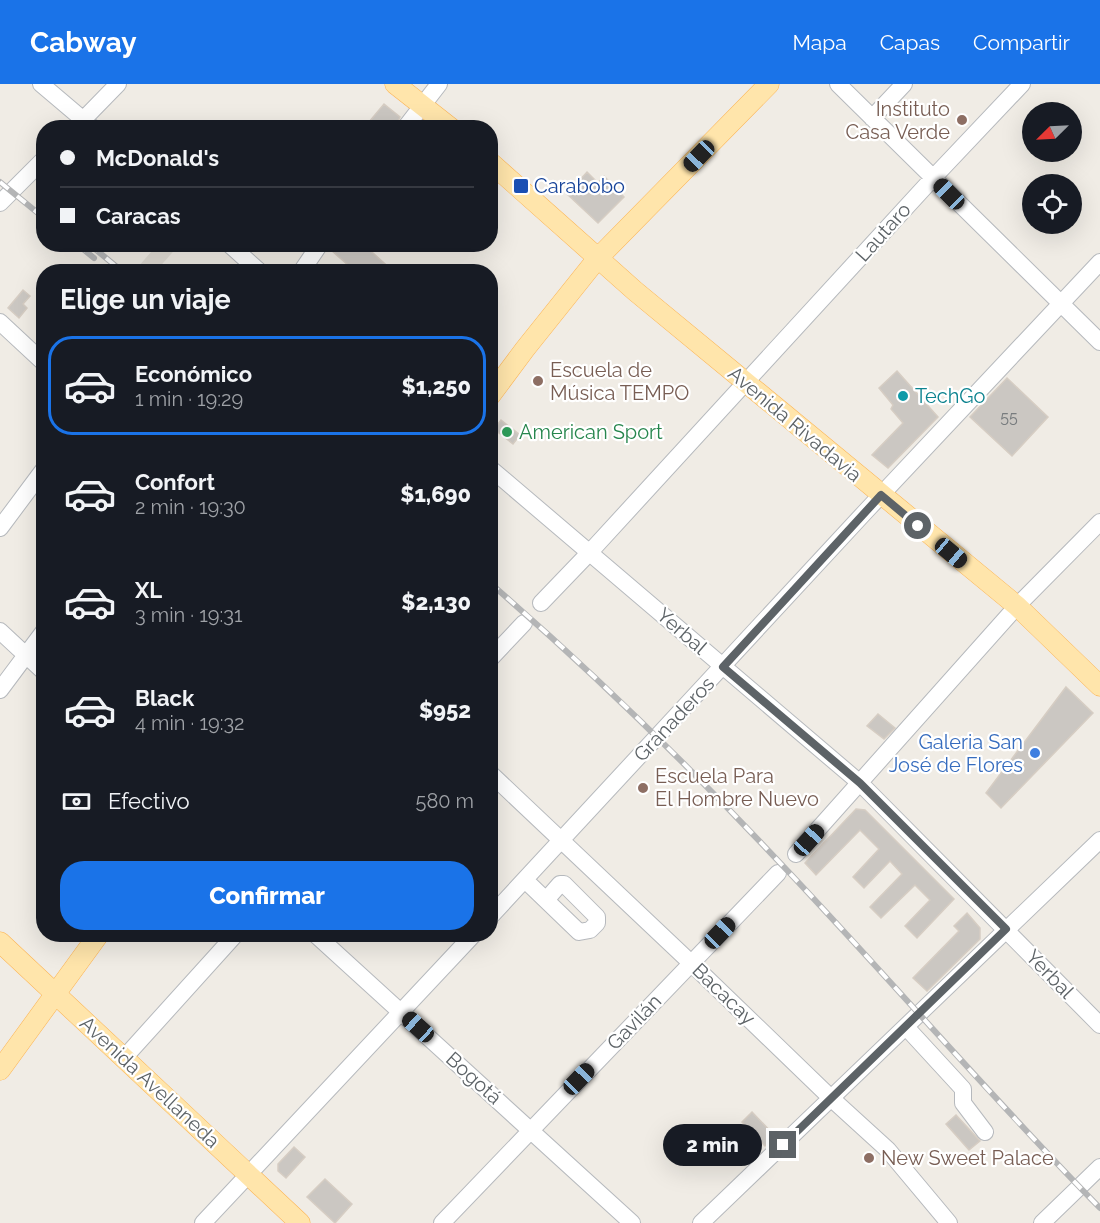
<!DOCTYPE html>
<html lang="es">
<head>
<meta charset="utf-8">
<style>
	body { margin:0; font-family:Raleway,sans-serif; background:#20242c; color:#f1f3f6; height:100vh; display:flex; flex-direction:column; font-size:22px; white-space:nowrap }
	* { box-sizing:border-box; margin:0 }
	p { font-size:20px; color:#9ea1a6 }
	.icon { flex:none; width:33px; height:33px; fill:none; stroke:currentColor; stroke-width:2; stroke-linecap:round; stroke-linejoin:round }
	.map { position:relative; flex:1; overflow:hidden }
	.drawer { position:absolute; left:36px; top:180px; width:462px; height:678px; display:flex; flex-direction:column; background:#171b24; border-radius:24px; box-shadow:0 6px 24px #0002 }
	.drawer>* { flex:none }
	.banner { position:absolute; left:36px; top:36px; width:462px; height:132px; border-radius:24px; box-shadow:0 6px 24px #0002; display:grid; align-content:center; height:132px; padding:0 24px; background:#171b24 }
	.needle { width:39px; rotate:246deg }
	.fabs { position:absolute; left:1022px; top:18px; display:grid; gap:12px }
	.fabs a { display:grid; place-items:center; width:60px; height:60px; border-radius:50%; background:#171b24; box-shadow:0 6px 24px #0002; font-size:30px }
	.end { position:absolute; width:27px; height:27px; margin:-14px; border:8px solid #5d6367; background:#fff; box-shadow:0 0 0 3px #fff }
	.from { border-radius:50% }
	.bubble { position:absolute; height:42px; border-radius:21px; background:#171b24; box-shadow:0 6px 24px #0002; font-size:20px; font-weight:800; line-height:42px; text-align:center }
	.car { position:absolute; width:18px; height:36px; margin:-18px -9px; border-radius:8px; box-shadow:0 0 4px 2px #0007; background:linear-gradient(#222 24%,#8ab4d8 0 40%,#222 0 76%,#8ab4d8 0 86%,#222 0) }
	.banner b { display:flex; align-items:center; gap:21px; height:57px; font-size:22px }
	.banner b+b { border-top:2px solid #363941 }
	.banner i { width:15px; height:15px; background:#f1f3f6 }
	ul { padding:0; list-style:none }
	li { display:flex; align-items:center; gap:18px; height:99px; margin:0 12px 9px; padding:0 12px; border:3px solid transparent; border-radius:24px }
	li div { flex:1 }
	li b { display:block; font-size:22px }
	li em { font-style:normal; font-weight:800 }
	li.current { border-color:#1a73e8 }
	li>.icon { width:54px; height:54px; stroke-width:1.5 }
	h2 { padding:0 24px; font-size:27px; line-height:72px }
	.pay { display:flex; align-items:center; gap:15px; height:66px; padding:0 24px; font-size:22px }
	.pay p { margin-inline-start:auto }
	.action { display:flex; gap:12px; margin-top:auto; padding:12px 24px }
	.action a { flex:1; height:69px; border-radius:24px; background:#1a73e8; color:#fff; font-size:24px; font-weight:800; line-height:69px; text-align:center }
	header { display:flex; align-items:center; gap:36px; box-sizing:border-box; height:84px; padding:0 30px; background:#1a73e8; color:#fff }
	header strong { font-size:28px }
	nav { display:flex; gap:33px; margin-inline-start:auto; font-size:21px }
	.map>svg:first-child { display:block }
	.education { fill:#e0dcd4 }
	.building { fill:#cbc7c2; stroke:#d6cdc3; stroke-width:1.5 }
	.lines { fill:none; stroke-linecap:round; stroke-linejoin:round }
	.minor-casing { stroke:#b6b9bd; stroke-width:18 }
	.major-casing { stroke:#fcb352; stroke-width:21 }
	.minor { stroke:#fff; stroke-width:16 }
	.major { stroke:#ffe5ab; stroke-width:20 }
	.rail-casing { stroke:#b4b5b6; stroke-width:6 }
	.rail { stroke:#fff; stroke-width:4; stroke-dasharray:11; stroke-linecap:butt }
	.route { stroke:#5d6367; stroke-width:8 }
	.education-dot { fill:#8d6e63; stroke:#fff; stroke-width:2 }
	.transit-dot { fill:#1a4fb4; stroke:#fff; stroke-width:2 }
	.culture-dot { fill:#0f9aa8; stroke:#fff; stroke-width:2 }
	.leisure-dot { fill:#2e9e5b; stroke:#fff; stroke-width:2 }
	.shop-dot { fill:#3f7fe0; stroke:#fff; stroke-width:2 }
	.labels { text-anchor:middle; stroke-width:4.5; stroke-linejoin:round; paint-order:stroke }
	.number-label { font-size:16px; fill:#787c7e }
	.education-label { font-size:20px; fill:#785e54; stroke:#fff; text-anchor:start }
	.transit-label { font-size:20px; fill:#164399; stroke:#fff; text-anchor:start }
	.street-label { font-size:20px; fill:#5d6367; stroke:#fff }
	.culture-label { font-size:20px; fill:#0d838f; stroke:#fff; text-anchor:start }
	.leisure-label { font-size:20px; fill:#27864d; stroke:#fff; text-anchor:start }
	.shop-label { font-size:20px; fill:#366cbe; stroke:#fff; text-anchor:end }
</style>
</head>
<body>
<header>
<strong>Cabway</strong>
<nav><a>Mapa</a><a>Capas</a><a>Compartir</a></nav>
</header>
<div class="map">
<svg width="1100" height="1139" viewBox="0 0 1100 1139">
	<rect width="100%" height="100%" fill="#f0ece5"/>
	<path class="education" d="M 158,160 L 179,161 L 156,187 L 143,187 L 138,183 Z"/>
	<path class="building" d="M 384,20 L 400,33 L 395,43 L 364,44 Z
		M 587,88 L 598,99 L 604,92 L 624,113 L 598,139 L 567,110 Z
		M 338,160 L 363,160 L 394,188 L 356,188 L 332,167 Z
		M 23,206 L 30,212 L 23,220 L 27,224 L 19,234 L 8,224 Z
		M 897,287 L 938,333 L 888,384 L 872,371 L 903,339 L 891,325 L 893,321 L 879,304 Z
		M 1007,294 L 1048,333 L 1012,372 L 970,333 Z
		M 501,336 L 520,351 L 513,360 L 494,345 Z
		M 1066,603 L 1093,629 L 1001,724 L 986,709 Z
		M 878,630 L 895,644 L 884,655 L 867,642 Z
		M 856,725 L 865,726 L 954,815 L 917,854 L 905,842 L 930,816 L 915,801 L 881,834 L 870,823 L 902,790 L 890,777 L 864,804 L 853,793 L 879,765 L 860,746 L 816,791 L 805,779 Z
		M 967,829 L 980,844 L 980,855 L 927,907 L 913,894 L 959,847 L 954,842 Z
		M 752,1028 L 775,1052 L 765,1062 L 742,1038 Z
		M 956,1031 L 980,1057 L 969,1066 L 946,1040 Z
		M 294,1063 L 305,1073 L 286,1094 L 278,1087 L 278,1080 Z
		M 325,1095 L 352,1120 L 335,1139 L 307,1113 Z"/>
	<g class="lines">
		<defs>
			<path id="minor" d="M 41,0 L 93,44
				M 838,0 L 1100,258
				M 872,34 L 904,0
				M 77,42 L 118,0
				M 405,44 L 439,0
				M 0,119 L 44,75
				M 229,160 L 260,188
				M 301,188 L 320,160
				M 0,238 L 44,279
				M 490,384 L 860,699 L 1100,941
				M 0,444 L 44,385
				M 541,519 L 590,468 L 933,94 L 1022,0
				M 0,547 L 44,588
				M 490,575 L 524,539
				M 0,606 L 44,547
				M 490,689 L 691,879 L 832,1015 L 888,1066 L 949,1139
				M 796,770 L 1017,522 L 1100,438
				M 525,796 L 579,848 L 590,846 L 597,839 L 597,833 L 564,800 L 560,800 L 546,816
				M 490,833 L 866,427 L 1100,178
				M 315,850 L 632,1139
				M 906,943 L 963,1005 L 963,1019 L 985,1048
				M 124,974 L 236,850
				M 203,1139 L 474,850
				M 442,1139 L 778,789
				M 701,1139 L 1100,756
				M 1042,1139 L 1100,1083"/>
			<path id="major" d="M 395,0 L 451,44
				M 490,78 L 635,207 L 1017,522 L 1100,602
				M 490,312 L 525,265 L 597,175 L 769,0
				M 0,858 L 300,1139
				M 0,986 L 99,850"/>
		</defs>
		<use href="#minor" class="minor-casing"/>
		<use href="#major" class="major-casing"/>
		<use href="#minor" class="minor"/>
		<use href="#major" class="major"/>
		<defs>
			<path id="rail" d="M 0,98 L 44,134
				M 77,160 L 94,174
				M 89,160 L 123,188
				M 490,499 C 593,588 690,683 783,782 C 890,895 991,1013 1100,1124"/>
		</defs>
		<use href="#rail" class="rail-casing"/>
		<use href="#rail" class="rail"/>
	</g>
	<g class="lines">
		<path class="route" d="M 783,1061 L 1006,845 L 860,699 L 723,583 L 881,411 L 918,442"/>
	</g>
	<g class="education-dot">
		<circle cx="962" cy="36" r="6"/>
		<circle cx="538" cy="297" r="6"/>
		<circle cx="643" cy="704" r="6"/>
		<circle cx="869" cy="1074" r="6"/>
	</g>
	<rect class="transit-dot" x="513" y="94" width="16" height="16" rx="3"/>
	<circle class="culture-dot" cx="903" cy="312" r="6"/>
	<circle class="leisure-dot" cx="507" cy="348" r="6"/>
	<circle class="shop-dot" cx="1035" cy="669" r="6"/>
	<g class="labels">
		<g class="number-label">
			<text x="1009" y="339">55</text>
		</g>
		<g class="education-label">
			<text x="950" y="32" text-anchor="end">Instituto<tspan x="950" dy="23">Casa Verde</tspan></text>
			<text x="550" y="293">Escuela de<tspan x="550" dy="23">Música TEMPO</tspan></text>
			<text x="655" y="699">Escuela Para<tspan x="655" dy="23">El Hombre Nuevo</tspan></text>
			<text x="881" y="1081">New Sweet Palace</text>
		</g>
		<g class="transit-label">
			<text x="534" y="109">Carabobo</text>
		</g>
		<g class="street-label">
			<text transform="translate(883 148) rotate(-48)" y="7">Lautaro</text>
			<text transform="translate(795 340) rotate(40)" y="7">Avenida Rivadavia</text>
			<text transform="translate(682 547) rotate(41)" y="7">Yerbal</text>
			<text transform="translate(674 635) rotate(-47)" y="7">Granaderos</text>
			<text transform="translate(1050 890) rotate(46)" y="7">Yerbal</text>
			<text transform="translate(724 910) rotate(44)" y="7">Bacacay</text>
			<text transform="translate(634 938) rotate(-46)" y="7">Gavilán</text>
			<text transform="translate(474 994) rotate(42)" y="7">Bogotá</text>
			<text transform="translate(150 998) rotate(43)" y="7">Avenida Avellaneda</text>
		</g>
		<g class="culture-label">
			<text x="915" y="319">TechGo</text>
		</g>
		<g class="leisure-label">
			<text x="519" y="355">American Sport</text>
		</g>
		<g class="shop-label">
			<text x="1023" y="665">Galeria San<tspan x="1023" dy="23">José de Flores</tspan></text>
		</g>
	</g>
</svg>
<div class="fabs">
<a><svg class="needle" viewBox="-14 -14 28 28"><path d="M0-13l5 13h-10z" fill="#e53935"/><path d="M0 13l5-13h-10z" fill="#9ea1a6"/></svg></a>
<a><svg class="icon" aria-label="locate" viewBox="0 0 24 24"><circle cx="12" cy="12" r="6"/><path d="M12 2v4M12 18v4M2 12h4M18 12h4"/></svg></a>
</div>
<i class="end from" style="left:918px;top:442px"></i>
<i class="end" style="left:783px;top:1061px"></i>
<div class="bubble" style="left:663px;top:1040px;width:99px">2 min</div>
<i class="car" style="left:699px;top:72px;rotate:224deg"></i>
<i class="car" style="left:949px;top:110px;rotate:315deg"></i>
<i class="car" style="left:951px;top:469px;rotate:130deg"></i>
<i class="car" style="left:809px;top:756px;rotate:42deg"></i>
<i class="car" style="left:720px;top:849px;rotate:44deg"></i>
<i class="car" style="left:418px;top:943px;rotate:312deg"></i>
<i class="car" style="left:579px;top:995px;rotate:44deg"></i>
<div class="banner">
<b><i class="from"></i>McDonald's</b>
<b><i></i>Caracas</b>
</div>
<section class="drawer">
<h2>Elige un viaje</h2>
<ul>
<li class="current"><svg class="icon" aria-label="car" viewBox="0 0 24 24"><path d="M5 17H2v-5l4-1 3-4h7l3 4 3 1v5h-3M9 17h6M6 11h13"/><circle cx="7" cy="17" r="2"/><circle cx="17" cy="17" r="2"/></svg><div><b>Económico</b><p>1 min · 19:29</p></div><em>$1,250</em></li>
<li><svg class="icon" aria-label="car" viewBox="0 0 24 24"><path d="M5 17H2v-5l4-1 3-4h7l3 4 3 1v5h-3M9 17h6M6 11h13"/><circle cx="7" cy="17" r="2"/><circle cx="17" cy="17" r="2"/></svg><div><b>Confort</b><p>2 min · 19:30</p></div><em>$1,690</em></li>
<li><svg class="icon" aria-label="car" viewBox="0 0 24 24"><path d="M5 17H2v-5l4-1 3-4h7l3 4 3 1v5h-3M9 17h6M6 11h13"/><circle cx="7" cy="17" r="2"/><circle cx="17" cy="17" r="2"/></svg><div><b>XL</b><p>3 min · 19:31</p></div><em>$2,130</em></li>
<li><svg class="icon" aria-label="car" viewBox="0 0 24 24"><path d="M5 17H2v-5l4-1 3-4h7l3 4 3 1v5h-3M9 17h6M6 11h13"/><circle cx="7" cy="17" r="2"/><circle cx="17" cy="17" r="2"/></svg><div><b>Black</b><p>4 min · 19:32</p></div><em>$952</em></li>
</ul>
<div class="pay"><svg class="icon" aria-label="cash" viewBox="0 0 24 24"><path d="M3 7h18v10H3z"/><circle cx="12" cy="12" r="2"/></svg>Efectivo<p>580 m</p></div>
<div class="action"><a>Confirmar</a></div>
</section>
</div>
</body>
</html>
